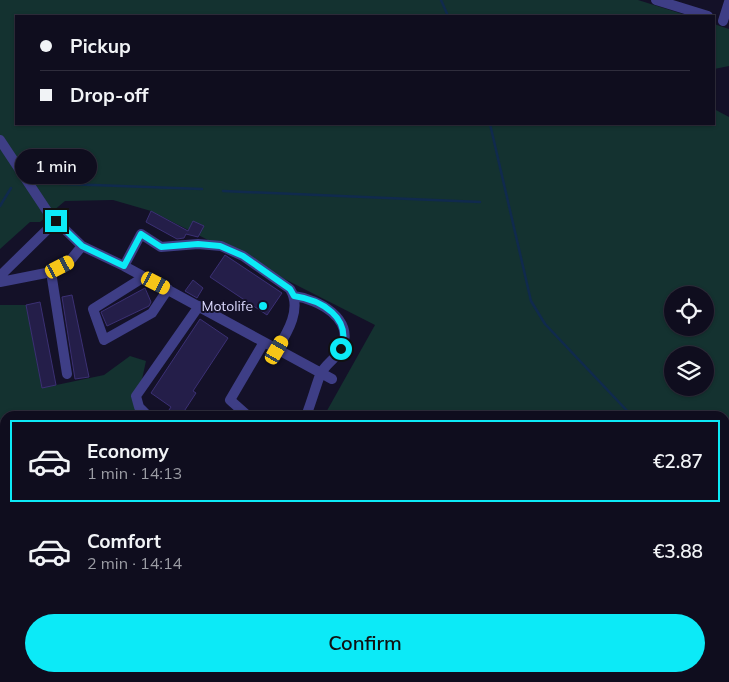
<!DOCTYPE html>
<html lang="en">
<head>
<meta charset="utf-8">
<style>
	body { margin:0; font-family:Mulish,sans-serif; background:#1d1b2b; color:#f1f3f6; height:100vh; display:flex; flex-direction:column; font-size:19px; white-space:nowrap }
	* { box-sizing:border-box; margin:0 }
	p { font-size:16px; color:#9b9ca4 }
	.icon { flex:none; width:28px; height:28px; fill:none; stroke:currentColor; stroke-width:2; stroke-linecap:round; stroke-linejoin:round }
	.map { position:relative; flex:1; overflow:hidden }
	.details { position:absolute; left:0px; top:411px; width:730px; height:271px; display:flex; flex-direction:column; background:#0f0d1e; border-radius:15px 15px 0 0; box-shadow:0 1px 4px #0004,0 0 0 1px #2f2d3c }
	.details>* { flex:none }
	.guide { position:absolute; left:15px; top:15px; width:700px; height:110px; border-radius:0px; box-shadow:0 1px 4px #0004,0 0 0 1px #2f2d3c; display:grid; align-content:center; height:110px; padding:0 25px; background:#0f0d1e }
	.tools { position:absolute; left:664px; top:286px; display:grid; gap:10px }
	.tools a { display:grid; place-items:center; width:50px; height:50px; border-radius:50%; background:#0f0d1e; box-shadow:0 1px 4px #0004,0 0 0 1px #2f2d3c; font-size:25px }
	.end { position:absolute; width:22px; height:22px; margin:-11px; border:6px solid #0ceaf7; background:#111; box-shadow:0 0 0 2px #111 }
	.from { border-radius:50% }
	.bubble { position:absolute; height:35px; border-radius:18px; background:#0f0d1e; box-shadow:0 1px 4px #0004,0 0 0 1px #2f2d3c; font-size:16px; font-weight:600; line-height:35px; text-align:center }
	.car { position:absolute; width:15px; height:30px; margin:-15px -8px; border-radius:6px; box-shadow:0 0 4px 1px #0007; background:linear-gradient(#f5c518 24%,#345 0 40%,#f5c518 0 76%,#345 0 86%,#f5c518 0) }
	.guide b { display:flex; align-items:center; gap:18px; height:48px; font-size:19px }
	.guide b+b { border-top:1px solid #2f2d3c }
	.guide i { width:12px; height:12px; background:#f1f3f6 }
	ul { padding:9px 0 0; list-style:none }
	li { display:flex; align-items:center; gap:15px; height:82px; margin:0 10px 8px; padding:0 15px; border:2px solid transparent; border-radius:0px }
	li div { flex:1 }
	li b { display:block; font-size:19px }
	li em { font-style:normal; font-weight:600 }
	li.active { border-color:#0ceaf7 }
	li>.icon { width:45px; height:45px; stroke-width:1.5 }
	.primary-button { display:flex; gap:10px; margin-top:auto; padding:10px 25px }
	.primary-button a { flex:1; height:58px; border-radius:30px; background:#0ceaf7; color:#111; font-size:20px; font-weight:600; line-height:58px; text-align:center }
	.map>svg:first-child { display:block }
	.green { fill:#143230; fill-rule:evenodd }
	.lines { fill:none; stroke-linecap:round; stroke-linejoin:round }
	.stream { stroke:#102a4d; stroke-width:2.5 }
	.building { fill:#241e49; stroke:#3b3074 }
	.minor { stroke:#3e3e86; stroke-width:10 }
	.route { stroke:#0ceaf7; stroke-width:6 }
	.poi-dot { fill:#0ceaf7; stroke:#141128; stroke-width:2 }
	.labels { text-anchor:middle; stroke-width:4; stroke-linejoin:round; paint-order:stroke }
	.poi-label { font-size:14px; fill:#dcd9fe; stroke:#141128; text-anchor:end }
</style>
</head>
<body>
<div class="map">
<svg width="729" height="682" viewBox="0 0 729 682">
	<rect width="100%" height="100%" fill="#141128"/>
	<path class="green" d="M 0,0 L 638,0 L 689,16 L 16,16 L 16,124 L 714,124 L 714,109 L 729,117 L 729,682 L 0,682 L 0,305 L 26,305 L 42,388 L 104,375 L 130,356 L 146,361 L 134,416 L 5,416 L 5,678 L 725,678 L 725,416 L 324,416 L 375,325 L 151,211 L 113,200 L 65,201 L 40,222 L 30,222 L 0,249 ZM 672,295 L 705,295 L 705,328 L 672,328 ZM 672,355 L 705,355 L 705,388 L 672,388 Z
		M 714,24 L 729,29 L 729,66 L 714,69 Z"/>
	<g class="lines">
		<path class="stream" d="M 441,0 L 448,16
			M 490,124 L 531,301 L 545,324 L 632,416
			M 39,183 L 202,189
			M 223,191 L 480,202
			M 0,206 L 11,188
			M 725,514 L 729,518"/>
	</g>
	<path class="building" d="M 151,211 L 188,231 L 193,221 L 204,226 L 198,237 L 186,234 L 184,238 L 177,239 L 146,222 Z
		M 225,255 L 282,293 L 267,315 L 210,277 Z
		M 193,280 L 203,288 L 197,298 L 185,291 Z
		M 145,288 L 151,302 L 149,306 L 107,326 L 101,312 Z
		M 72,295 L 89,377 L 75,379 L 62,297 Z
		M 40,302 L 56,385 L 42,388 L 26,305 Z
		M 200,319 L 228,338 L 193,391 L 196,393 L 181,416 L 165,416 L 171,407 L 151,393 Z"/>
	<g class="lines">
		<path class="minor" d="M 656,0 L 708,16
			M 723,21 L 729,2
			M 0,140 L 49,214 L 82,246 L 124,266 L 332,379
			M 124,266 L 141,234 L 161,247 L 198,244 L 221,246 L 243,256 L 290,289 C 302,308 288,332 277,349
			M 51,272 L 67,374
			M 0,276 L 56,221
			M 144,277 L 93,309 L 104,340 L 152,313 L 168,289
			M 0,282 L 51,272 L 69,262 L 82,246
			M 294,296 C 318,299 355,319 342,348 C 337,358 324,365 320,375 C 315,389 311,403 306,416
			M 148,416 L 139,407 L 136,396 L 199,306
			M 248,416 L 230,400 L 264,342"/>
	</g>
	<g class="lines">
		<path class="route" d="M 56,221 L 82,246 L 124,266 L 141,234 L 161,247 L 198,244 L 220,246 L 243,256 L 290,289 L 294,296 C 322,300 352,318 341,349"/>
	</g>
	<circle class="poi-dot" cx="263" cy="306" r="5"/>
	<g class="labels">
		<g class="poi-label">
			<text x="253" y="311">Motolife</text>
		</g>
	</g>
</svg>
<div class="tools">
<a><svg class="icon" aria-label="locate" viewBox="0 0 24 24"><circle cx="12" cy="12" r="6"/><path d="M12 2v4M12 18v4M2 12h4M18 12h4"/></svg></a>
<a><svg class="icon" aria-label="layers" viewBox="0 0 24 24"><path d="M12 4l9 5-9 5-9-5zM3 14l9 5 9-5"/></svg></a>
</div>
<i class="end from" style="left:341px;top:349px"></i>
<i class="end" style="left:56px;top:221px"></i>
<div class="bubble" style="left:15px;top:149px;width:82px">1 min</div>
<i class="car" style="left:60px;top:267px;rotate:63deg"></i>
<i class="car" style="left:156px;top:283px;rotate:117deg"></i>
<i class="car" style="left:277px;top:350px;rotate:30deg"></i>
<div class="guide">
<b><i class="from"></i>Pickup</b>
<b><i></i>Drop-off</b>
</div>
<section class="details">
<ul>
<li class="active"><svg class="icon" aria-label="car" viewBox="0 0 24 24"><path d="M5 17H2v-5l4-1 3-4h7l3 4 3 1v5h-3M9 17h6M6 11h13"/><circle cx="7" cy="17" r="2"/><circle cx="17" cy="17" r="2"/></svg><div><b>Economy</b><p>1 min · 14:13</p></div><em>€2.87</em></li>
<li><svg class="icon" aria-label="car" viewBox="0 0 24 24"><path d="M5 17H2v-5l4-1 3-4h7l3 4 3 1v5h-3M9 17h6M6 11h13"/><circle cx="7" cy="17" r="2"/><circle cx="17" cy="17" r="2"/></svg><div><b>Comfort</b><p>2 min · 14:14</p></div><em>€3.88</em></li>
</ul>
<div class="primary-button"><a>Confirm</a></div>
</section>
</div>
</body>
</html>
